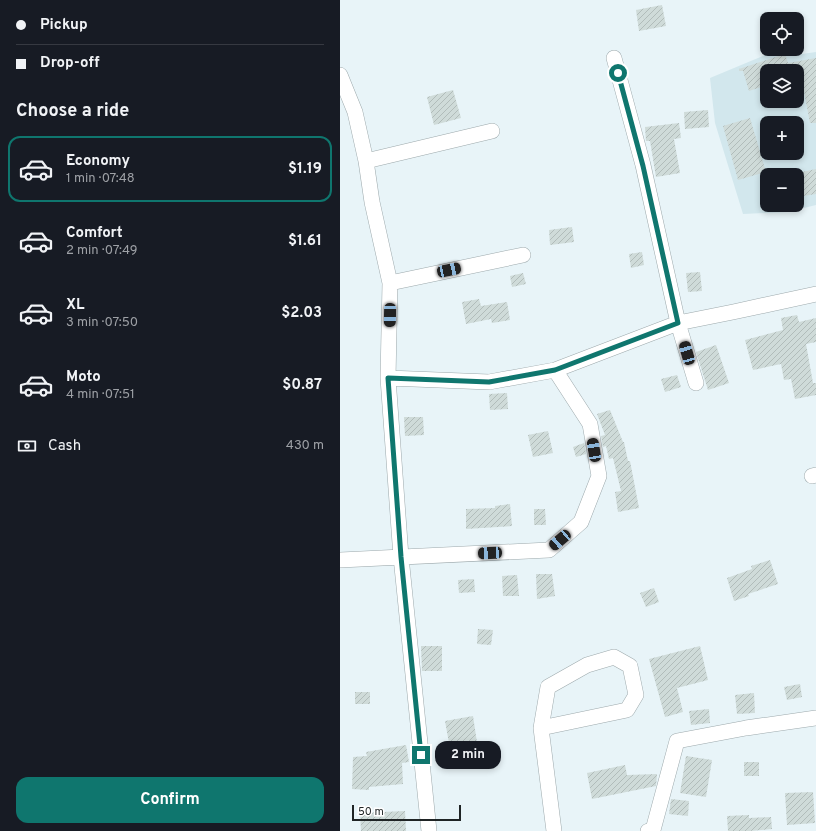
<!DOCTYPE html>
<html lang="en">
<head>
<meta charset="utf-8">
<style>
	body { margin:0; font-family:Overpass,sans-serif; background:#242831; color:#f1f3f6; height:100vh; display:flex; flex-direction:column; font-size:15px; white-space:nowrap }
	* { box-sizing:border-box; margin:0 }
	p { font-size:13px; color:#9ea1a6 }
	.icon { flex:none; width:22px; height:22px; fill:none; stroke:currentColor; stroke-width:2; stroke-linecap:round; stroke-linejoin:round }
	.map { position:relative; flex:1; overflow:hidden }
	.details { display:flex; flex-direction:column; background:#171b24; width:340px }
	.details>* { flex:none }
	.guide { display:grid; align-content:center; height:88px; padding:0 16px; background:#171b24 }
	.tools { position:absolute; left:420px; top:12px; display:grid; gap:8px }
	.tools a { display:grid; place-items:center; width:44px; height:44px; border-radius:8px; background:#171b24; box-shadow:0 2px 6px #0003; font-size:20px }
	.scale { position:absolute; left:12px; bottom:10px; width:109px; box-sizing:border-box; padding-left:4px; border:2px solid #1f2425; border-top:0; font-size:11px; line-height:14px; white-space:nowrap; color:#1f2425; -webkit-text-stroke:3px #fff; paint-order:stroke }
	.end { position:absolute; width:18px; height:18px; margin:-9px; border:5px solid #0f766e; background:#fff; box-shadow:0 0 0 2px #fff }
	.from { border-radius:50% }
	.bubble { position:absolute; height:28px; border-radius:12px; background:#171b24; box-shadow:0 2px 6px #0003; font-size:13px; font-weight:700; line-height:28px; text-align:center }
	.car { position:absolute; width:12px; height:24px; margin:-12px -6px; border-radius:5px; box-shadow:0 0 3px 1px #0007; background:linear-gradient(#222 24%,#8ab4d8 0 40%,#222 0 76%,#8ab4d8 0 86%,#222 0) }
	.guide b { display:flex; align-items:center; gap:14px; height:38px; font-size:15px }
	.guide b+b { border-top:1px solid #363941 }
	.guide i { width:10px; height:10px; background:#f1f3f6 }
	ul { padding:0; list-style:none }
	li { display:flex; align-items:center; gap:12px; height:66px; margin:0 8px 6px; padding:0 8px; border:2px solid transparent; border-radius:12px }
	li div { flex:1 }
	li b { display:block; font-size:15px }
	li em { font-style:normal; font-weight:700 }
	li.active { border-color:#0f766e }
	li>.icon { width:36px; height:36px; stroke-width:1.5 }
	h2 { padding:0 16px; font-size:18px; line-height:48px }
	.pay { display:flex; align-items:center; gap:10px; height:44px; padding:0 16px; font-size:15px }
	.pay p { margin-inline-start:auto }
	.action { display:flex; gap:8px; margin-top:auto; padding:8px 16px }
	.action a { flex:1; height:46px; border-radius:12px; background:#0f766e; color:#fff; font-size:16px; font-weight:700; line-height:46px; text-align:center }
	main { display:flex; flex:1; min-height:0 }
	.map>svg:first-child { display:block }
	.built { fill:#d2e7ed; fill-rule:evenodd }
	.building { fill:url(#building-hatch) }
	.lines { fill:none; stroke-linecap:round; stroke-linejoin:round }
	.street-casing { stroke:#9da9ac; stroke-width:16 }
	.street { stroke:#fff; stroke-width:15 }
	.route { stroke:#0f766e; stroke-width:5 }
</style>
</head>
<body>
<main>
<section class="details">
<div class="guide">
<b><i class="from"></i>Pickup</b>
<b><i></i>Drop-off</b>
</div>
<h2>Choose a ride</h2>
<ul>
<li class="active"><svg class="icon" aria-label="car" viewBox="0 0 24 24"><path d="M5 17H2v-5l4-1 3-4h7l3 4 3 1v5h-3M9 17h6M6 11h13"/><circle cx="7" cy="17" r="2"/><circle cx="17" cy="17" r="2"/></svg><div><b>Economy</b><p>1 min · 07:48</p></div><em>$1.19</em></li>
<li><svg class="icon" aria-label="car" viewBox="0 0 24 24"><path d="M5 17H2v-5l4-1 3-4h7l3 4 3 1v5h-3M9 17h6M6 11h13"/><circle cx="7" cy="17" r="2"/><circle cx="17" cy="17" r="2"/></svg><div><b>Comfort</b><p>2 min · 07:49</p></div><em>$1.61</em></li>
<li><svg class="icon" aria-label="car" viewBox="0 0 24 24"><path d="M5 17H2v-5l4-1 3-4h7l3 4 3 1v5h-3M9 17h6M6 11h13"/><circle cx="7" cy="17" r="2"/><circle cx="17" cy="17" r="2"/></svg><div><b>XL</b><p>3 min · 07:50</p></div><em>$2.03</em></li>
<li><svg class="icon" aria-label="car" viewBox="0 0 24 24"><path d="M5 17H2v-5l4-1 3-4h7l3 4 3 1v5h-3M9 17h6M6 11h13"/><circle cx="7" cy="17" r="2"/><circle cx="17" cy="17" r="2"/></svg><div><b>Moto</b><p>4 min · 07:51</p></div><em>$0.87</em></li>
</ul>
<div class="pay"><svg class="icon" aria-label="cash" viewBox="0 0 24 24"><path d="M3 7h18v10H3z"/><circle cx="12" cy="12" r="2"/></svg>Cash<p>430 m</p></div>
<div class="action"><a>Confirm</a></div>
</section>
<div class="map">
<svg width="476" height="831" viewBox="0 0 476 831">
	<defs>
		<pattern id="building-hatch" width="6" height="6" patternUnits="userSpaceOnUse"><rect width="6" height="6" fill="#cfdbd9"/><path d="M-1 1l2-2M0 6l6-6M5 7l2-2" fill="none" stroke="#b1bcba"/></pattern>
	</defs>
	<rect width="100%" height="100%" fill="#e8f4f8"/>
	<path class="built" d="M 437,50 L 462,54 L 476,52 L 476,205 L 448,212 L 403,214 L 375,123 L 370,78 ZM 427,71 L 457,71 L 457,101 L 427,101 ZM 427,123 L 457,123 L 457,153 L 427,153 ZM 427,175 L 457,175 L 457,205 L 427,205 Z"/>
	<path class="building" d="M 322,5 L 326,26 L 299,31 L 296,10 Z
		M 445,54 L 448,63 L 476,58 L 476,123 L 470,123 L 460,71 L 427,71 L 427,85 L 409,91 L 403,71 L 399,71 L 399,69 Z
		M 113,90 L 121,118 L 94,125 L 87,97 Z
		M 368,110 L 369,127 L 345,129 L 344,112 Z
		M 410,118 L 426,172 L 398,180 L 383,126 Z
		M 339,123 L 341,138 L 334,139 L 340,173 L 316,177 L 310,141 L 306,141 L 305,127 Z
		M 476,169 L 476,194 L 457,197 L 457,173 Z
		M 232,227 L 234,242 L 210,245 L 209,230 Z
		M 302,252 L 304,265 L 291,268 L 289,254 Z
		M 360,272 L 362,291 L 348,292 L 346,273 Z
		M 183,273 L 186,284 L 172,287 L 170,276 Z
		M 139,299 L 141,306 L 167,302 L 170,320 L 152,323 L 151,319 L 126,324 L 122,302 Z
		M 457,315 L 459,322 L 476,318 L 476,342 L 466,344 L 473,383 L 476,383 L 476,395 L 455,399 L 451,379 L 444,380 L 441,364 L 413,370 L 405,340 L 443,330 L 441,318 Z
		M 376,345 L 389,383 L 368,390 L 356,352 Z
		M 337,375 L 341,387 L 325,392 L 321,379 Z
		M 167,393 L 168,409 L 150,410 L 149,394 Z
		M 270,410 L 283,442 L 284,442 L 288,461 L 290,461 L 299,508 L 278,512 L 275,492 L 281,491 L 273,458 L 269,459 L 266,446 L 263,447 L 261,436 L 265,435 L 257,414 Z
		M 64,417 L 83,417 L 84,435 L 65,436 Z
		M 208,431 L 213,453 L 193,457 L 188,435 Z
		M 244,443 L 246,454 L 236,457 L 233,447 Z
		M 170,504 L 172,526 L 126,529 L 126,509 L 155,508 L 155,506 Z
		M 194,509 L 205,509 L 206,525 L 194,525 Z
		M 430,560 L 438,584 L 408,594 L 409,596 L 394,601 L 387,578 L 412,569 L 411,566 Z
		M 196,574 L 212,574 L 215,596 L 197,599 Z
		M 177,575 L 179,596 L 163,596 L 162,576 Z
		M 134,579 L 135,592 L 119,593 L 118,580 Z
		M 314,588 L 319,602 L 306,607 L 300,593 Z
		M 138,629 L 153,630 L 151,645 L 137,644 Z
		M 81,646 L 102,646 L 102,671 L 82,671 Z
		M 360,646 L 368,680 L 337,688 L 343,712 L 325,717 L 309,659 Z
		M 460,684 L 462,697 L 447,700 L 444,687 Z
		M 15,692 L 30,692 L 30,704 L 15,704 Z
		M 414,693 L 415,713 L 397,714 L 395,695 Z
		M 369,709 L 370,723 L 351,725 L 349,711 Z
		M 133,716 L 138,749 L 111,754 L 105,721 Z
		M 66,745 L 69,762 L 62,763 L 63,784 L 29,787 L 29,790 L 12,789 L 13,757 L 27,756 L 26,752 Z
		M 346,756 L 372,760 L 366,797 L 340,793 Z
		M 404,762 L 419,762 L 419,776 L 404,776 Z
		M 285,765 L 287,775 L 317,774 L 316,786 L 252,799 L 247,773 Z
		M 473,792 L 475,823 L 447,825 L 445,793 Z
		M 331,799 L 349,801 L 348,816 L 329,814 Z
		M 65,811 L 66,831 L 21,831 L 20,813 Z
		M 409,815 L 409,818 L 431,817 L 432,829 L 410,831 L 388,831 L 387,816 Z"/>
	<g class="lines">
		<defs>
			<path id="street" d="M 274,58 L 303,165 L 338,323 L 356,383
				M 0,75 L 15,112 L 26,161 L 32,202 L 50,283 L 48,378 L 61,557 L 89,831
				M 26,161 L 152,131
				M 50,283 L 183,255
				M 48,378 L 149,382 L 215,370 L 338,323 L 393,312 L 476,294
				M 472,476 L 476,475
				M 0,560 L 209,550 L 241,522 L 259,476 L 250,424 L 215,370
				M 201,728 L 287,710 L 296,695 L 290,666 L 274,657 L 247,665 L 208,687 L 201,728 L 214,831
				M 308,831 L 313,830 L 337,741 L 406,728 L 476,718"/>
		</defs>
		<use href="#street" class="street-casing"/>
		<use href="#street" class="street"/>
	</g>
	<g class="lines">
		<path class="route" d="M 81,755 L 61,557 L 48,378 L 149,382 L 215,370 L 338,323 L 303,166 L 278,73"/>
	</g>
</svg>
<div class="tools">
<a><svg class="icon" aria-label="locate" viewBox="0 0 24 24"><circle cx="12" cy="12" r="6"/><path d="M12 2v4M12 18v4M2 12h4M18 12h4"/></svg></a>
<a><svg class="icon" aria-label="layers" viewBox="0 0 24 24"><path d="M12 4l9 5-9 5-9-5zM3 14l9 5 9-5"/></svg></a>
<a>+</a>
<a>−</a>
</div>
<div class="scale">50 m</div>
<i class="end from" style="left:278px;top:73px"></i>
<i class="end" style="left:81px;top:755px"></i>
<div class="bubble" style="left:95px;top:741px;width:66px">2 min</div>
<i class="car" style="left:109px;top:270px;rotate:78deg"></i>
<i class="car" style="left:50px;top:315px;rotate:181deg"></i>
<i class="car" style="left:347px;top:353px;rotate:344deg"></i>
<i class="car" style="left:254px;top:450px;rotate:351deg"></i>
<i class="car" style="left:220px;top:540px;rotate:229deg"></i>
<i class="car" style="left:150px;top:553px;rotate:267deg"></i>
</div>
</main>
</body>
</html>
